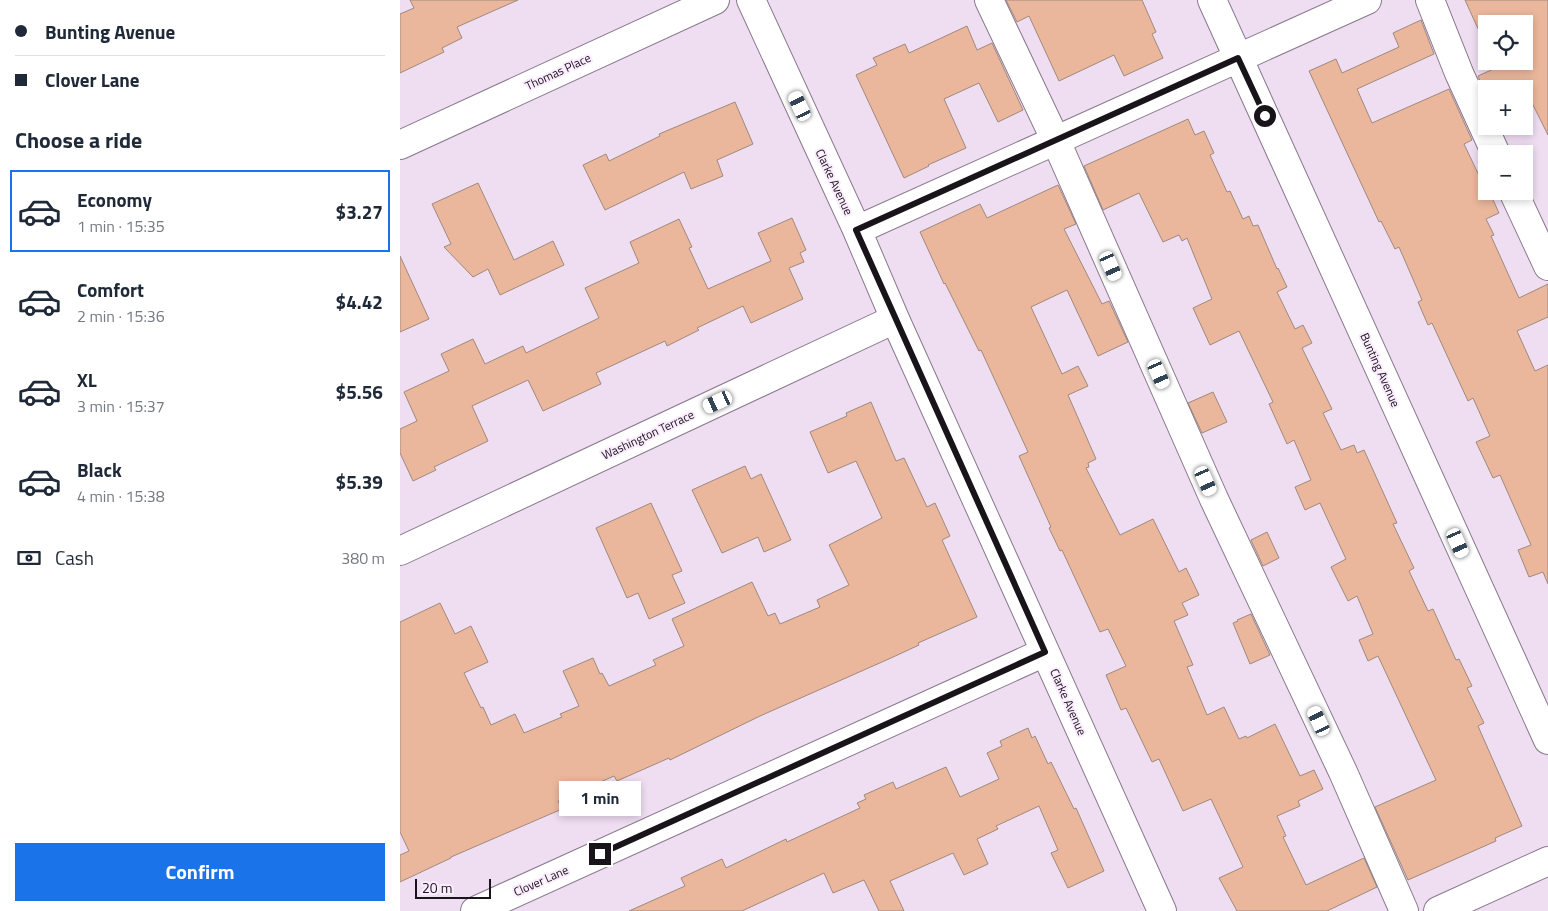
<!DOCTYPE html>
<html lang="en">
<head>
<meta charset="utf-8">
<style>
	body { margin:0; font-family:"Titillium Web",sans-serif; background:#f2f2f3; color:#1f2937; height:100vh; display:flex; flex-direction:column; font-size:19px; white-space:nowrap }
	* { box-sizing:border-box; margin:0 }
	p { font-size:16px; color:#747a83 }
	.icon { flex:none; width:28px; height:28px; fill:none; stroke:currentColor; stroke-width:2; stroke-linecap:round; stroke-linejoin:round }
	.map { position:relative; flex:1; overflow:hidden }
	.details { display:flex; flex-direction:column; background:#fff; width:400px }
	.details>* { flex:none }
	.hud { display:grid; align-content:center; height:110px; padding:0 15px; background:#fff }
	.tools { position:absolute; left:1078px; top:15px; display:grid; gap:10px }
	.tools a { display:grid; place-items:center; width:55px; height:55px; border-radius:0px; background:#fff; box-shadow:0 2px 8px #0003; font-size:25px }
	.scale { position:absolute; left:15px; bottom:12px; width:76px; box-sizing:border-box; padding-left:5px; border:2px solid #19131a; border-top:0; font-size:14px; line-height:18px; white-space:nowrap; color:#19131a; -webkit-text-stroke:4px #faecfd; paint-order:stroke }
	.end { position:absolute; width:22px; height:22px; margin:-11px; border:6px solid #19131a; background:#fff; box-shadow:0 0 0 2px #fff }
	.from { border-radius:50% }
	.bubble { position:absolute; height:35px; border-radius:0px; background:#fff; box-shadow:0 2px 8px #0003; font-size:16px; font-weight:700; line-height:35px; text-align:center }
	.car { position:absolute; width:15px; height:30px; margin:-15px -8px; border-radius:6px; box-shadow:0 0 4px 1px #0007; background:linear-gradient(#fff 24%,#345 0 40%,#fff 0 76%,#345 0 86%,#fff 0) }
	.hud b { display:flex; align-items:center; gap:18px; height:48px; font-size:19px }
	.hud b+b { border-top:1px solid #e0e1e3 }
	.hud i { width:12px; height:12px; background:#1f2937 }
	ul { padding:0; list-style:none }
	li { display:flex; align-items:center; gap:15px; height:82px; margin:0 10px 8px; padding:0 5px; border:2px solid transparent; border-radius:0px }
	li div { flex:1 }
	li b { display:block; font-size:19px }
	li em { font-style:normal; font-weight:700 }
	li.active { border-color:#1a73e8 }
	li>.icon { width:45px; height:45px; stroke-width:1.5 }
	h2 { padding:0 15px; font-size:22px; line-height:60px }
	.pay { display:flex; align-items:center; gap:12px; height:55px; padding:0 15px; font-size:19px }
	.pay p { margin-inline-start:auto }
	.button { display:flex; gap:10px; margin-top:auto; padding:10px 15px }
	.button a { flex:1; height:58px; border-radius:0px; background:#1a73e8; color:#fff; font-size:20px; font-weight:700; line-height:58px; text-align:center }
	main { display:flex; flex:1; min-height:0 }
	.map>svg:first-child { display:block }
	.building { fill:#eab79c; stroke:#a0897c }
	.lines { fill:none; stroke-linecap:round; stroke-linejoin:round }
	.minor-casing { stroke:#88798c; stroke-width:30 }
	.minor { stroke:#fff; stroke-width:28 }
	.route { stroke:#19131a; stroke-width:6 }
	.labels { text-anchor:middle; stroke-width:4; stroke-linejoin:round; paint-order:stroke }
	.street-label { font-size:12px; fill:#19131a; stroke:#faecfd }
</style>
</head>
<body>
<main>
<section class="details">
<div class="hud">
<b><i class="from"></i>Bunting Avenue</b>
<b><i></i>Clover Lane</b>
</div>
<h2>Choose a ride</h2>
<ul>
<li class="active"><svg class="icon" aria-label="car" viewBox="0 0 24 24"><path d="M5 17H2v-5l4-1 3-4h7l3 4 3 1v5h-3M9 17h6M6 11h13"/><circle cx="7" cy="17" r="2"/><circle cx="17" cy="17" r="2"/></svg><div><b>Economy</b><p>1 min · 15:35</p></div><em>$3.27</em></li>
<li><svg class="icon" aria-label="car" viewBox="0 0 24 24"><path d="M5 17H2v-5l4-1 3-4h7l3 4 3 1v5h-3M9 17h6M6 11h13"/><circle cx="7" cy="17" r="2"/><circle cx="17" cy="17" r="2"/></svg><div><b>Comfort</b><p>2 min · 15:36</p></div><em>$4.42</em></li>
<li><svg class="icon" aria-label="car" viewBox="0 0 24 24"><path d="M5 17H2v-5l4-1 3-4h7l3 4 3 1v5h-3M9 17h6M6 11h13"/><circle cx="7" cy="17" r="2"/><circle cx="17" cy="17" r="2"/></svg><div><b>XL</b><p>3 min · 15:37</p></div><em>$5.56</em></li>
<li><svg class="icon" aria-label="car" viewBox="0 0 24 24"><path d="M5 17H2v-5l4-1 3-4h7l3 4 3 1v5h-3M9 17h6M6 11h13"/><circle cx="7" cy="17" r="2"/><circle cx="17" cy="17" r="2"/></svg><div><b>Black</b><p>4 min · 15:38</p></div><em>$5.39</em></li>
</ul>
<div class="pay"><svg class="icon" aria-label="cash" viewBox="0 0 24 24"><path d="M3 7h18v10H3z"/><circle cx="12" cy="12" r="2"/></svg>Cash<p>380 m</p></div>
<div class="button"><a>Confirm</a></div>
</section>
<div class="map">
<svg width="1148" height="911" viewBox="0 0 1148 911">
	<rect width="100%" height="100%" fill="#efddf2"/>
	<path class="building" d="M 10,0 L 118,0 L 57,27 L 62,38 L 42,48 L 44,52 L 0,73 L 0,14 L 14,8 Z
		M 606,0 L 742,0 L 756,32 L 752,34 L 763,58 L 724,76 L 714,55 L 659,81 L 629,16 L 617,22 Z
		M 1065,0 L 1148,0 L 1148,135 L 1125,89 L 1086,89 L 1086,95 L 1078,76 L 1111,61 L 1124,61 L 1124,24 L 1086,24 L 1086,30 L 1080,33 Z
		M 1021,20 L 1034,54 L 957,89 L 972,123 L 1049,89 L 1072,140 L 1064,144 L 1084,186 L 1086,185 L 1086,191 L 1089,191 L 1099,213 L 1086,219 L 1094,235 L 1091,236 L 1119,298 L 1148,284 L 1148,317 L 1117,331 L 1135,371 L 1148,365 L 1148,584 L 1143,572 L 1129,577 L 1118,550 L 1131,545 L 1100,475 L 1093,478 L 1076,442 L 1090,436 L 1073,398 L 1068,401 L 1032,323 L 1028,325 L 1018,302 L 1022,300 L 999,247 L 995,249 L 981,221 L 979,222 L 909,71 L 936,59 L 942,73 L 999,47 L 993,33 Z
		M 567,26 L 577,50 L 592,43 L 623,110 L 598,122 L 579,83 L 544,99 L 566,148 L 528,165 L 529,166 L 504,178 L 456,75 L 477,65 L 473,58 L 505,44 L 509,53 Z
		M 335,102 L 353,144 L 317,160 L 323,176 L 291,189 L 284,172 L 205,210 L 183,165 L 206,154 L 209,161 L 260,136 L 259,134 Z
		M 788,119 L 795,135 L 804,131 L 814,153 L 810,155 L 827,192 L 830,191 L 843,219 L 849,216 L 853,226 L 858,225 L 877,269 L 878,268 L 887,287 L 877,292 L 895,329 L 903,325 L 912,343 L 902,348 L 932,409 L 923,413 L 941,450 L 954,445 L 957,453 L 964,450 L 997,523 L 993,524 L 1014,568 L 1009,571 L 1028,611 L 1033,609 L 1056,660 L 1059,659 L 1072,686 L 1067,688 L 1084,723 L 1078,726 L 1122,826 L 1095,838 L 1096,841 L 1008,880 L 975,807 L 1036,780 L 978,656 L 968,661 L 959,640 L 973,634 L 957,596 L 948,601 L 931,567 L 946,559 L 920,503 L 905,510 L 895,487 L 911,480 L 894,440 L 887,444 L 869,404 L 873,402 L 839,331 L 810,345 L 793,308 L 812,299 L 787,238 L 782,241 L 779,235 L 763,242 L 739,193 L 703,210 L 684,166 Z
		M 78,183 L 114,260 L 153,241 L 164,265 L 100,295 L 88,269 L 73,277 L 44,247 L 51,244 L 32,204 Z
		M 658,185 L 676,224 L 664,229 L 702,304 L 709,301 L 728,342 L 698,356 L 667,290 L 631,307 L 662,374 L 678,366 L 688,386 L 668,395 L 696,459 L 688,463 L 689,467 L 686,468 L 720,535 L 753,519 L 779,572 L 786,568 L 799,595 L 782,603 L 788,615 L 774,621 L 793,665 L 787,667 L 807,715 L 824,707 L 839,739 L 846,736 L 847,738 L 875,724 L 900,776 L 914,770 L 923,789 L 898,801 L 900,806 L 877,816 L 886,836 L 883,837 L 906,885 L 964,858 L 977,887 L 927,911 L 837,911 L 819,878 L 843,867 L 811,799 L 783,811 L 759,759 L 752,762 L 726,708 L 721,710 L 706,675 L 726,666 L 708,629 L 700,632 L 662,550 L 660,551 L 649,528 L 651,527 L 619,456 L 628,452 L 581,350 L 579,351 L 545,283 L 544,284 L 520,232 L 580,204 L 587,218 Z
		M 392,218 L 406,250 L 400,253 L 404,262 L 389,268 L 403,299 L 351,323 L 343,306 L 297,328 L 299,330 L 267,346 L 265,341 L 196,373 L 201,384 L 143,411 L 128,380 L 72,406 L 88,441 L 34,467 L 36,470 L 13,481 L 0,453 L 0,429 L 17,421 L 4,392 L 49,371 L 41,354 L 73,339 L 85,364 L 123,346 L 126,353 L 199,318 L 185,288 L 239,263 L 230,242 L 279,219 L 292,247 L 289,248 L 308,289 L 371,261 L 358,233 Z
		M 0,256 L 29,319 L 0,332 Z
		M 813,392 L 827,422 L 802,433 L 788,403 Z
		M 471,402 L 496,461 L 504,458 L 527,507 L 535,503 L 550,536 L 542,540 L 577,617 L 518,643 L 519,645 L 491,658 L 360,716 L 270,760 L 269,758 L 217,781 L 214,776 L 158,801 L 162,809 L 51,857 L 51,858 L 0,882 L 0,855 L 9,851 L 0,832 L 0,622 L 40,603 L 55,634 L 71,626 L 88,662 L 64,673 L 81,708 L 83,707 L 91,725 L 115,714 L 124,733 L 162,717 L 160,714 L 179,706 L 163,671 L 193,658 L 200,674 L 202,673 L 209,686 L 256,665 L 253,660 L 284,646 L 272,619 L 352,582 L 368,616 L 375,613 L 380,624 L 420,607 L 417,600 L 449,585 L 429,545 L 482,518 L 456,461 L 428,473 L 410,432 L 447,416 L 446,413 Z
		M 345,466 L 351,479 L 361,474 L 391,540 L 364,552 L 358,537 L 322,553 L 292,490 Z
		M 251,503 L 282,571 L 272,575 L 285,603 L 249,619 L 238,593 L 227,598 L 196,528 Z
		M 867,532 L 879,558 L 863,566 L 851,540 Z
		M 851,614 L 870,655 L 850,664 L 833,623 L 838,621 L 837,620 Z
		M 628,728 L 632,738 L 635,736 L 648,764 L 651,762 L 674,809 L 676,808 L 704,871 L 668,888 L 651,853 L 658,850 L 639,806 L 596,826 L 598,829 L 577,839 L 588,864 L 564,875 L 553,853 L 490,881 L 504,911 L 479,911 L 464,880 L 433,893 L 424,873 L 342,911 L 229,911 L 285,886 L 281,878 L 322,859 L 326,868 L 386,839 L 387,842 L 460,808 L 457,803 L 466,799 L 464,795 L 493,782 L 496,789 L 546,767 L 560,797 L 599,779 L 587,753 L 602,746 L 600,741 Z"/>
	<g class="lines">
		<defs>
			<path id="minor" d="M 351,0 L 457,230 L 495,319 L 762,911
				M 589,0 L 656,141 L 814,499 L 943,772 L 1004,911
				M 812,0 L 1148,740
				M 1030,0 L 1059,73 L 1096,154
				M 0,145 L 315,0
				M 1113,191 L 1148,266
				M 457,230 L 967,0
				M 0,551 L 495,319
				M 75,911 L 645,652
				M 1038,911 L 1148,861"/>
		</defs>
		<use href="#minor" class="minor-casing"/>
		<use href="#minor" class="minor"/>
	</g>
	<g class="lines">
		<path class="route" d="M 200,854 L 645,652 L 456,230 L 838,58 L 865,116"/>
	</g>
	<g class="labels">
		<g class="street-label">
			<text transform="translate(158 72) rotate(-25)" y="4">Thomas Place</text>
			<text transform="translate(434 182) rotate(65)" y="4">Clarke Avenue</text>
			<text transform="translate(980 370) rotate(66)" y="4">Bunting Avenue</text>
			<text transform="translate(248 435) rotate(-25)" y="4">Washington Terrace</text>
			<text transform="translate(668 702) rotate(66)" y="4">Clarke Avenue</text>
			<text transform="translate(141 881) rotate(-24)" y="4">Clover Lane</text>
		</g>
	</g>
</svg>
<div class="tools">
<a><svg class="icon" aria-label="locate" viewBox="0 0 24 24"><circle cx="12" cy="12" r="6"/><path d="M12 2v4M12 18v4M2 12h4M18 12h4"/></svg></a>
<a>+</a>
<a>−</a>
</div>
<div class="scale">20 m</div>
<i class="end from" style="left:865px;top:116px"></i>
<i class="end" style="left:200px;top:854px"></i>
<div class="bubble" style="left:159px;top:781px;width:82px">1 min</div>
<i class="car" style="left:400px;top:106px;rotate:335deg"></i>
<i class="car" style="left:711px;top:266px;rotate:156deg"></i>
<i class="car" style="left:759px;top:374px;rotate:156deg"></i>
<i class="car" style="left:318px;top:402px;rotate:245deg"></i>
<i class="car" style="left:806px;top:481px;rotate:156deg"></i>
<i class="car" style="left:1058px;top:543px;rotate:156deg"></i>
<i class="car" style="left:919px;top:721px;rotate:335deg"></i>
</div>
</main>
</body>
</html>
